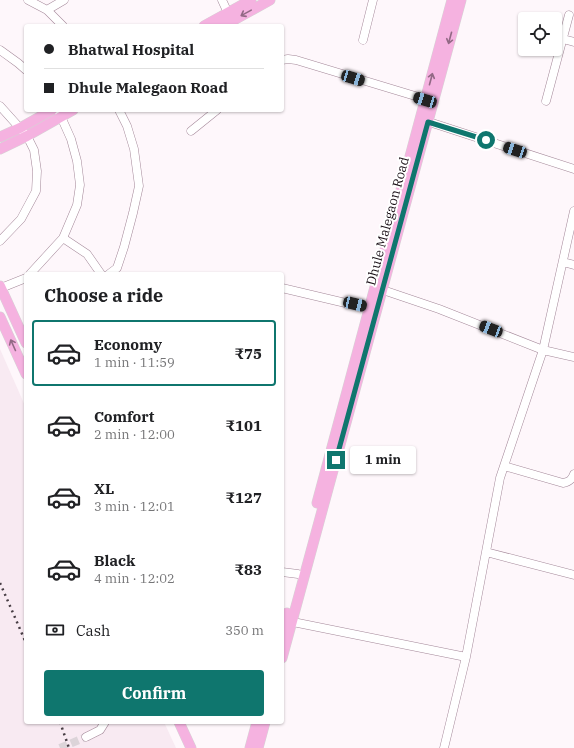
<!DOCTYPE html>
<html lang="en">
<head>
<meta charset="utf-8">
<style>
	body { margin:0; font-family:"IBM Plex Serif",serif; background:#f6f6f6; color:#202124; height:100vh; display:flex; flex-direction:column; font-size:15px; white-space:nowrap }
	* { box-sizing:border-box; margin:0 }
	p { font-size:13px; color:#757577 }
	.icon { flex:none; width:22px; height:22px; fill:none; stroke:currentColor; stroke-width:2; stroke-linecap:round; stroke-linejoin:round }
	.map { position:relative; flex:1; overflow:hidden }
	.panel { position:absolute; left:24px; top:272px; width:260px; height:452px; display:flex; flex-direction:column; background:#fff; border-radius:4px; box-shadow:0 1px 3px #0004 }
	.panel>* { flex:none }
	.banner { position:absolute; left:24px; top:24px; width:260px; height:88px; border-radius:4px; box-shadow:0 1px 3px #0004; display:grid; align-content:center; height:88px; padding:0 20px; background:#fff }
	.fabs { position:absolute; left:518px; top:12px; display:grid; gap:8px }
	.fabs a { display:grid; place-items:center; width:44px; height:44px; border-radius:4px; background:#fff; box-shadow:0 1px 3px #0004; font-size:20px }
	.end { position:absolute; width:18px; height:18px; margin:-9px; border:5px solid #0f766e; background:#fff; box-shadow:0 0 0 2px #fff }
	.from { border-radius:50% }
	.bubble { position:absolute; height:28px; border-radius:4px; background:#fff; box-shadow:0 1px 3px #0004; font-size:13px; font-weight:800; line-height:28px; text-align:center }
	.car { position:absolute; width:12px; height:24px; margin:-12px -6px; border-radius:5px; box-shadow:0 0 3px 1px #0007; background:linear-gradient(#222 24%,#8ab4d8 0 40%,#222 0 76%,#8ab4d8 0 86%,#222 0) }
	.banner b { display:flex; align-items:center; gap:14px; height:38px; font-size:15px }
	.banner b+b { border-top:1px solid #e0e0e0 }
	.banner i { width:10px; height:10px; background:#202124 }
	ul { padding:0; list-style:none }
	li { display:flex; align-items:center; gap:12px; height:66px; margin:0 8px 6px; padding:0 12px; border:2px solid transparent; border-radius:4px }
	li div { flex:1 }
	li b { display:block; font-size:15px }
	li em { font-style:normal; font-weight:800 }
	li.selected { border-color:#0f766e }
	li>.icon { width:36px; height:36px; stroke-width:1.5 }
	h2 { padding:0 20px; font-size:18px; line-height:48px }
	.pay { display:flex; align-items:center; gap:10px; height:44px; padding:0 20px; font-size:15px }
	.pay p { margin-inline-start:auto }
	.button { display:flex; gap:8px; margin-top:auto; padding:8px 20px }
	.button a { flex:1; height:46px; border-radius:4px; background:#0f766e; color:#fff; font-size:16px; font-weight:800; line-height:46px; text-align:center }
	.map>svg:first-child { display:block }
	.built { fill:#f8eaf2 }
	.lines { fill:none; stroke-linecap:round; stroke-linejoin:round }
	.minor-tunnel { stroke:#dcd4d9; stroke-width:8; stroke-dasharray:8 4; stroke-linecap:butt }
	.minor-casing { stroke:#a48899; stroke-width:9 }
	.major-casing { stroke:#d6d4d5; stroke-width:11 }
	.minor { stroke:#fff; stroke-width:8 }
	.major { stroke:#f5b2e0; stroke-width:10 }
	.rail { stroke:#473d44; stroke-width:2.5; stroke-dasharray:2 4; stroke-linecap:butt }
	.oneway { stroke:#926985 }
	.route { stroke:#0f766e; stroke-width:5 }
	.labels { text-anchor:middle; stroke-width:4; stroke-linejoin:round; paint-order:stroke }
	.street-label { font-size:13px; fill:#190f16; stroke:#fff }
</style>
</head>
<body>
<div class="map">
<svg width="574" height="748" viewBox="0 0 574 748">
	<rect width="100%" height="100%" fill="#fef7fb"/>
	<path class="built" d="M 0,349 L 26,408 L 26,722 L 164,722 L 176,748 L 0,748 Z"/>
	<g class="lines">
		<path class="minor-tunnel" d="M 60,748 L 86,737"/>
		<defs>
			<path id="minor" d="M 28,0 L 47,10 L 63,26
				M 222,0 L 228,13
				M 47,10 L 64,0
				M 563,39 L 574,42
				M 363,40 L 373,0
				M 0,50 L 18,63 L 26,70
				M 282,60 L 288,59 L 296,60 L 425,99
				M 546,101 L 569,15
				M 0,106 L 27,136 L 34,150 L 37,171 L 36,191 L 21,219 L 0,241
				M 423,120 L 574,169
				M 191,131 L 217,110
				M 63,238 L 87,254 L 101,274
				M 563,262 L 574,265
				M 30,274 L 63,238 L 77,205 L 80,185 L 77,161 L 71,139 L 58,110
				M 109,274 L 117,268 L 124,247 L 133,213 L 139,186 L 134,149 L 127,126 L 119,110
				M 1,288 L 26,278
				M 282,288 L 375,310
				M 377,288 L 439,309 L 543,350 L 574,357
				M 504,466 L 563,483 C 569,482 572,480 574,474
				M 486,552 L 574,575
				M 282,572 L 298,574 L 304,576
				M 288,621 L 466,657
				M 86,737 L 100,730 L 105,722
				M 444,748 L 466,657 L 500,478 L 543,350 L 574,211"/>
			<path id="major" d="M 204,26 L 251,0
				M 223,26 L 270,0
				M 0,137 L 20,128 L 52,110
				M 0,149 L 27,136 L 73,110
				M 0,286 L 26,343
				M 0,317 L 26,374
				M 317,503 L 452,0
				M 282,630 L 287,613
				M 282,658 L 461,0
				M 179,722 L 191,748
				M 250,748 L 257,722
				M 258,748 L 265,722"/>
		</defs>
		<use href="#minor" class="minor-casing"/>
		<use href="#major" class="major-casing"/>
		<use href="#minor" class="minor"/>
		<use href="#major" class="major"/>
		<path class="rail" d="M 0,583 L 26,643
			M 60,722 L 69,748"/>
	</g>
	<defs><path id="oneway-shaft" d="M-6 0H5M1.5-3L5.5 0L1.5 3" fill="none" stroke-width="1.6" stroke-linecap="round" stroke-linejoin="round"/></defs>
	<g class="oneway">
		<use href="#oneway-shaft" transform="translate(246 13) rotate(151)"/>
		<use href="#oneway-shaft" transform="translate(450 38) rotate(105)"/>
		<use href="#oneway-shaft" transform="translate(431 79) rotate(-75)"/>
		<use href="#oneway-shaft" transform="translate(13 345) rotate(-114)"/>
	</g>
	<g class="lines">
		<path class="route" d="M 336,460 L 428,122 L 486,140"/>
	</g>
	<g class="labels">
		<g class="street-label">
			<text transform="translate(387 221) rotate(-75)" y="5">Dhule Malegaon Road</text>
		</g>
	</g>
</svg>
<div class="fabs">
<a><svg class="icon" aria-label="locate" viewBox="0 0 24 24"><circle cx="12" cy="12" r="6"/><path d="M12 2v4M12 18v4M2 12h4M18 12h4"/></svg></a>
</div>
<i class="end from" style="left:486px;top:140px"></i>
<i class="end" style="left:336px;top:460px"></i>
<div class="bubble" style="left:350px;top:446px;width:66px">1 min</div>
<i class="car" style="left:353px;top:78px;rotate:107deg"></i>
<i class="car" style="left:425px;top:100px;rotate:287deg"></i>
<i class="car" style="left:515px;top:150px;rotate:288deg"></i>
<i class="car" style="left:355px;top:304px;rotate:103deg"></i>
<i class="car" style="left:491px;top:329px;rotate:291deg"></i>
<div class="banner">
<b><i class="from"></i>Bhatwal Hospital</b>
<b><i></i>Dhule Malegaon Road</b>
</div>
<section class="panel">
<h2>Choose a ride</h2>
<ul>
<li class="selected"><svg class="icon" aria-label="car" viewBox="0 0 24 24"><path d="M5 17H2v-5l4-1 3-4h7l3 4 3 1v5h-3M9 17h6M6 11h13"/><circle cx="7" cy="17" r="2"/><circle cx="17" cy="17" r="2"/></svg><div><b>Economy</b><p>1 min · 11:59</p></div><em>₹75</em></li>
<li><svg class="icon" aria-label="car" viewBox="0 0 24 24"><path d="M5 17H2v-5l4-1 3-4h7l3 4 3 1v5h-3M9 17h6M6 11h13"/><circle cx="7" cy="17" r="2"/><circle cx="17" cy="17" r="2"/></svg><div><b>Comfort</b><p>2 min · 12:00</p></div><em>₹101</em></li>
<li><svg class="icon" aria-label="car" viewBox="0 0 24 24"><path d="M5 17H2v-5l4-1 3-4h7l3 4 3 1v5h-3M9 17h6M6 11h13"/><circle cx="7" cy="17" r="2"/><circle cx="17" cy="17" r="2"/></svg><div><b>XL</b><p>3 min · 12:01</p></div><em>₹127</em></li>
<li><svg class="icon" aria-label="car" viewBox="0 0 24 24"><path d="M5 17H2v-5l4-1 3-4h7l3 4 3 1v5h-3M9 17h6M6 11h13"/><circle cx="7" cy="17" r="2"/><circle cx="17" cy="17" r="2"/></svg><div><b>Black</b><p>4 min · 12:02</p></div><em>₹83</em></li>
</ul>
<div class="pay"><svg class="icon" aria-label="cash" viewBox="0 0 24 24"><path d="M3 7h18v10H3z"/><circle cx="12" cy="12" r="2"/></svg>Cash<p>350 m</p></div>
<div class="button"><a>Confirm</a></div>
</section>
</div>
</body>
</html>
